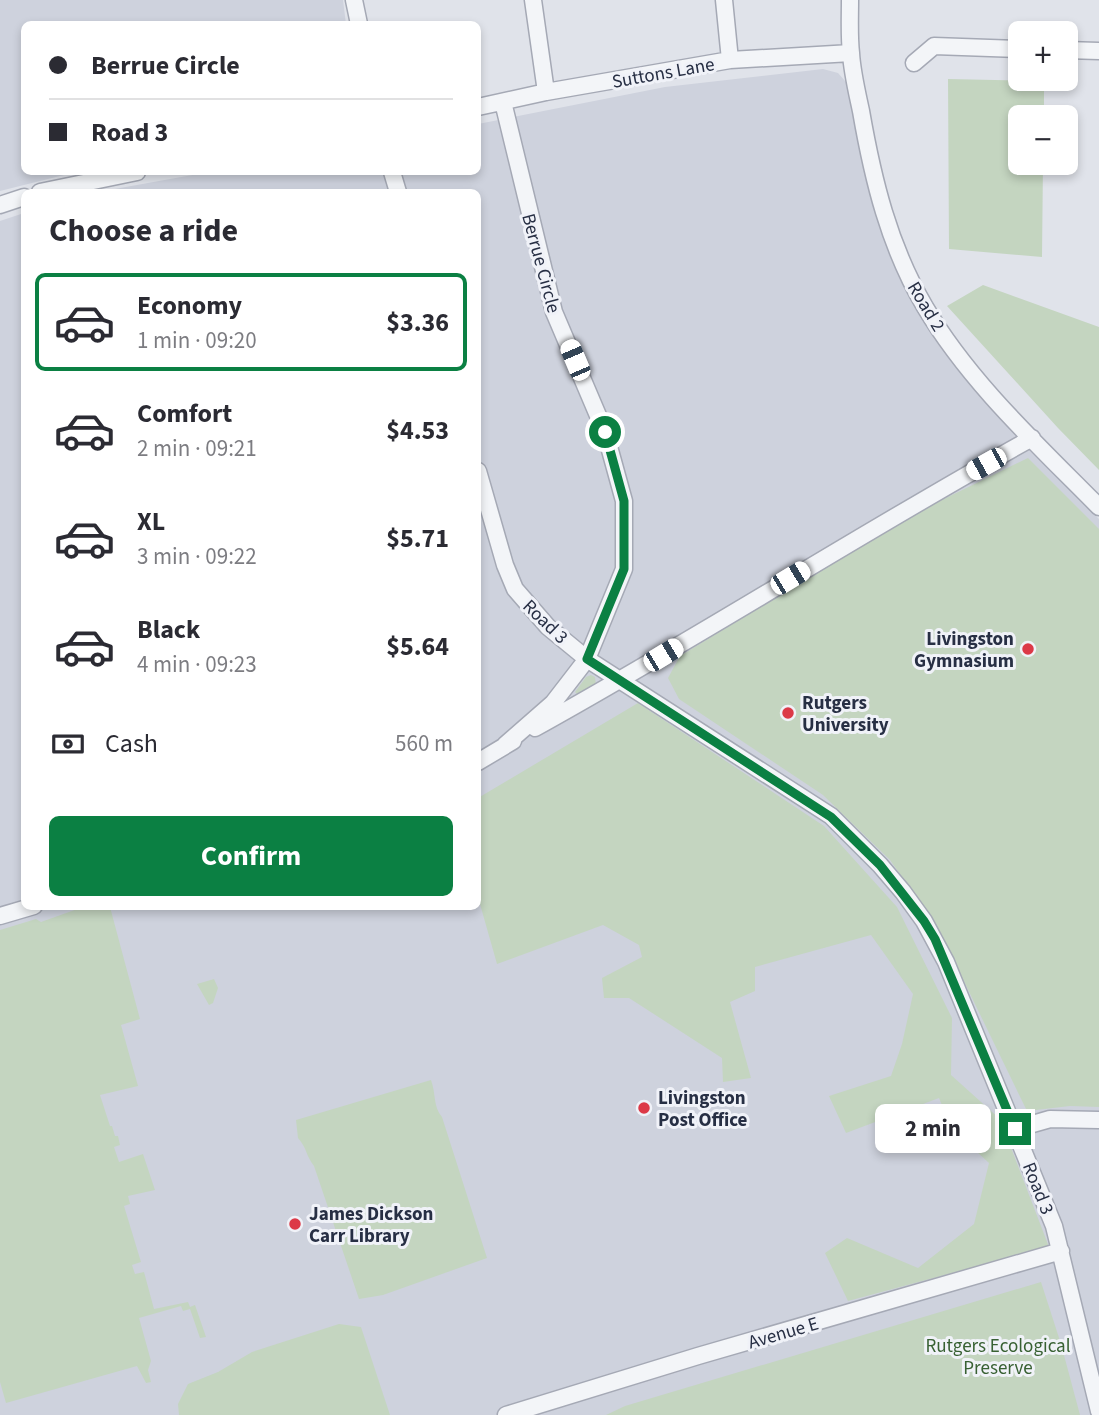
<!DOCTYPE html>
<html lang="en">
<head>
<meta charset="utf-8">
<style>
	body { margin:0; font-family:"Source Sans 3",sans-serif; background:#f7f7f7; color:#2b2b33; height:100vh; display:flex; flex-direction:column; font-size:26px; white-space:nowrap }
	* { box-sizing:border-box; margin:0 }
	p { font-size:23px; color:#7c7c81 }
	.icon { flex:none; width:38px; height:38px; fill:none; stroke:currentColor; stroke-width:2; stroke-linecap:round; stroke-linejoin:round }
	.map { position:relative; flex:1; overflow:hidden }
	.side { position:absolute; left:21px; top:189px; width:460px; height:721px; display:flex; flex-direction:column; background:#fff; border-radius:10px; box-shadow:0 4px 10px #0003 }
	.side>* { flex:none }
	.hud { position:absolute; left:21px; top:21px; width:460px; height:154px; border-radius:10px; box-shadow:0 4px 10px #0003; display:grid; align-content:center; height:154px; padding:0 28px; background:#fff }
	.tools { position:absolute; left:1008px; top:21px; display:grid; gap:14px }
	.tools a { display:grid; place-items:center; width:70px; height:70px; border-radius:10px; background:#fff; box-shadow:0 4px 10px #0003; font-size:35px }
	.end { position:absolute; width:32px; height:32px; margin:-16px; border:9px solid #0b8043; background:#fff; box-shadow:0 0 0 4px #fff }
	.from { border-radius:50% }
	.bubble { position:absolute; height:49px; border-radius:10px; background:#fff; box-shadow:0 4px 10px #0003; font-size:23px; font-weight:700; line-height:49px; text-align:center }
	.car { position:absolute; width:21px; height:42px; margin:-21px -10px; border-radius:9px; box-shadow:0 0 5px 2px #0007; background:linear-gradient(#fff 24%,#345 0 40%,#fff 0 76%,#345 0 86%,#fff 0) }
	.hud b { display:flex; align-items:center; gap:24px; height:66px; font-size:26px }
	.hud b+b { border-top:2px solid #e1e1e2 }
	.hud i { width:18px; height:18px; background:#2b2b33 }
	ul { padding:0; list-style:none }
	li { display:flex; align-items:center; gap:21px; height:98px; margin:0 14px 10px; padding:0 14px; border:4px solid transparent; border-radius:10px }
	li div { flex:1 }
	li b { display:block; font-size:26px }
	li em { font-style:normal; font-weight:700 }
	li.selected { border-color:#0b8043 }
	li>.icon { width:63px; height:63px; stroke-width:1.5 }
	h2 { padding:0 28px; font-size:32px; line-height:84px }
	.pay { display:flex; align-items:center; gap:18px; height:77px; padding:0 28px; font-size:26px }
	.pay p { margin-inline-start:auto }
	.button { display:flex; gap:14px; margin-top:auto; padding:14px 28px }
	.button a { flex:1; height:80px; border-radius:10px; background:#0b8043; color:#fff; font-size:28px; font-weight:700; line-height:80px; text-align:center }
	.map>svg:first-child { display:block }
	.built { fill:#ced2dd }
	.green { fill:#c4d5c0 }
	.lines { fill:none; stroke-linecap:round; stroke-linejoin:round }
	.minor-casing { stroke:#a5a9b5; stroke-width:19 }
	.minor { stroke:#f3f5f8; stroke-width:16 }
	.route { stroke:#0b8043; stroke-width:9 }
	.poi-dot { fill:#dc3947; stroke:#f0f2f8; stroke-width:2.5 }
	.labels { text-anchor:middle; stroke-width:6; stroke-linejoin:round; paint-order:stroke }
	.street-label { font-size:19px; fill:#272f44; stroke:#f0f2f8 }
	.poi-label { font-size:19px; font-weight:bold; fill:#272f44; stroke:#f0f2f8; text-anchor:start }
	.park-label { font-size:19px; fill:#386133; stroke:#f0f2f8 }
</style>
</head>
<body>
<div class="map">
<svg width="1099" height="1415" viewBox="0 0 1099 1415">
	<rect width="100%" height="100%" fill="#e0e3ea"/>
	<path class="built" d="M 0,0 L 343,0 L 346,24 L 24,24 L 24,172 L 76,172 L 0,191 Z
		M 823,69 L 838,73 L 846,82 L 900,268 L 1024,443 L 1099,519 L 1099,1415 L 0,1415 L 0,221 L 24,213 L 24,906 L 478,906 L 478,192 L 98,192 L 209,172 L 478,172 L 478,124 L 665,87 Z"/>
	<path class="green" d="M 948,79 L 1044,81 L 1044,117 L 1020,117 L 1020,163 L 1043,163 L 1042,257 L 949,249 Z
		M 983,285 L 1099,327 L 1099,470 L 1058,428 L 947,306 Z
		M 1028,458 L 1099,529 L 1099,1107 L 1070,1106 L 1027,1111 L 938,928 L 890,860 L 823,795 L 679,699 L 668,678 L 680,656 L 909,516 Z
		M 591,675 L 595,677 L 596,685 L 578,695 L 575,692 L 586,677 Z
		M 638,703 L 824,826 L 897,907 L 952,1018 L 951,1075 L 1000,1119 L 1049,1247 L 848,1301 L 825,1253 L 847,1238 L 918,1268 L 974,1224 L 989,1163 L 952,1129 L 939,1098 L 846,1133 L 829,1096 L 891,1076 L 902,1044 L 913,994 L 871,935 L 755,967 L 755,991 L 730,1002 L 751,1078 L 723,1082 L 722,1058 L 629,998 L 604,998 L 602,978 L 642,957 L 639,945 L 603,925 L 497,964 L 478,897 L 478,798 Z
		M 83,907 L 110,907 L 140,1019 L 121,1025 L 138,1086 L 100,1095 L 110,1126 L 112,1126 L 115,1136 L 118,1136 L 120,1145 L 114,1147 L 119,1162 L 143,1154 L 155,1190 L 128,1196 L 130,1204 L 124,1206 L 141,1262 L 132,1265 L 135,1274 L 144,1272 L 154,1309 L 188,1302 L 190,1307 L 195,1305 L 206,1337 L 200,1338 L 190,1309 L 183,1311 L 181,1306 L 139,1318 L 151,1361 L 148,1370 L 151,1382 L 146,1383 L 137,1366 L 6,1403 L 0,1382 L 0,930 L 36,919 L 41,922 Z
		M 214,979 L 218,988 L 213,1003 L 209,1005 L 197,984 Z
		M 431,1080 C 436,1093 433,1107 442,1117 L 487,1258 L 383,1295 L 359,1299 L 314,1166 C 306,1156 307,1148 298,1138 L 296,1120 Z
		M 1041,1282 L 1061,1344 L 1080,1415 L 606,1415 L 625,1406 Z
		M 339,1324 L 361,1327 L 390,1415 L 179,1415 L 178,1404 L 188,1384 L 218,1372 L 252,1352 Z"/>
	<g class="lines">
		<defs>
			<path id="minor" d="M 354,0 L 359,24
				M 533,0 L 546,92
				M 724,0 L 730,60
				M 850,0 C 850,18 849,36 851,53 C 852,72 857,92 861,111 C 873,180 889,246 925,307 C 970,383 1038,445 1099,507
				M 1066,50 L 1099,51
				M 914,63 L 934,46 L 1020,49
				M 503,102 L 554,312 L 605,432 L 624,501 L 624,569 L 587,659 L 553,703 L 505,745
				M 478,107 L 546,92 L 730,60 L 851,53
				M 392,172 L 398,192
				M 40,192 L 137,172
				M 0,205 L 24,197
				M 478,471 L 505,565 L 515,589 L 548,627 L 587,659 L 831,816 L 880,865 L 903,892 L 924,921 L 946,962 L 1054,1226 L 1099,1411
				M 535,728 C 703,635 864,531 1032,438
				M 478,762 L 513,741
				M 0,916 L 34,906
				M 1015,1129 L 1050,1119 L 1099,1120
				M 506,1415 L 698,1356 L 1061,1251"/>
		</defs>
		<use href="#minor" class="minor-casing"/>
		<use href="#minor" class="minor"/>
	</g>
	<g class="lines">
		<path class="route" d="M 605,432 L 624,501 L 624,569 L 587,659 L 831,817 L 880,865 L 924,921 L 935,939 L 1015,1129"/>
	</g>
	<g class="poi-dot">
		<circle cx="1028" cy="649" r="7"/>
		<circle cx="788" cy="713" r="7"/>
		<circle cx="644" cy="1108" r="7"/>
		<circle cx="295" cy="1224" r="7"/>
	</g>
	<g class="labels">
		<g class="street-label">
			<text transform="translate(663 72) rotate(-10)" y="7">Suttons Lane</text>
			<text transform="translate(542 263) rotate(75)" y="7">Berrue Circle</text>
			<text transform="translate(927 306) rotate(59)" y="7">Road 2</text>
			<text transform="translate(546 621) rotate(44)" y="7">Road 3</text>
			<text transform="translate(1039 1188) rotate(68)" y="7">Road 3</text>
			<text transform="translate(783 1332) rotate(-16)" y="7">Avenue E</text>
		</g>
		<g class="poi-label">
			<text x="1014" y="645" text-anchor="end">Livingston<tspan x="1014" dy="22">Gymnasium</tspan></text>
			<text x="802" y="709">Rutgers<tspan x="802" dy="22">University</tspan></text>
			<text x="658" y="1104">Livingston<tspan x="658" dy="22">Post Office</tspan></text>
			<text x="309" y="1220">James Dickson<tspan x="309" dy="22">Carr Library</tspan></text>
		</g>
		<g class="park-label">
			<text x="998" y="1352">Rutgers Ecological<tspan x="998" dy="22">Preserve</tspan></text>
		</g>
	</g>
</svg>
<div class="tools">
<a>+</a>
<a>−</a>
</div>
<i class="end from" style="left:605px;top:432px"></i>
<i class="end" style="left:1015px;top:1129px"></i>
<div class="bubble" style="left:875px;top:1104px;width:116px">2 min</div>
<i class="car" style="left:575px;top:360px;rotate:337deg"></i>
<i class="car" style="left:986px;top:464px;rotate:241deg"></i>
<i class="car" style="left:790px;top:578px;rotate:59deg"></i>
<i class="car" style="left:663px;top:655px;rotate:59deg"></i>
<div class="hud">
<b><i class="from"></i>Berrue Circle</b>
<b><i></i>Road 3</b>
</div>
<section class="side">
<h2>Choose a ride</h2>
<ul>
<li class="selected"><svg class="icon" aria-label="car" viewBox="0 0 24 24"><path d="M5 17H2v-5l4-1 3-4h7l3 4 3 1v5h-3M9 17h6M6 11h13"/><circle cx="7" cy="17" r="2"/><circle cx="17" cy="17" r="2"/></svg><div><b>Economy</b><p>1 min · 09:20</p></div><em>$3.36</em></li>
<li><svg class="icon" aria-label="car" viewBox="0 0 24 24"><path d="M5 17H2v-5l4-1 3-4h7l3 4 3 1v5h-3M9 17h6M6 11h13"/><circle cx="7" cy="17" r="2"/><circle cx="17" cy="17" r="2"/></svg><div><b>Comfort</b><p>2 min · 09:21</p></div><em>$4.53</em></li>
<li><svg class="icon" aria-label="car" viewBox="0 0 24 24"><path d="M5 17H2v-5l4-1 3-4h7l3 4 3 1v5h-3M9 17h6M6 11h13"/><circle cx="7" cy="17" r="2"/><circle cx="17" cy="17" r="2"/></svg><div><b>XL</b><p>3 min · 09:22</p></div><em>$5.71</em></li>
<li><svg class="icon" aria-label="car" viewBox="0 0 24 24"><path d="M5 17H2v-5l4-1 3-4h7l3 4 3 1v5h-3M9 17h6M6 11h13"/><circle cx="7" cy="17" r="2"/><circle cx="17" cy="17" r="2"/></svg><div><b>Black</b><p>4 min · 09:23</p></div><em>$5.64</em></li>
</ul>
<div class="pay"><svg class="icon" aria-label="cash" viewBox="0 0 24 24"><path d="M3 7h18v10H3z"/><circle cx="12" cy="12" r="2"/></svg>Cash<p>560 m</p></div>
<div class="button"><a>Confirm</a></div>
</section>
</div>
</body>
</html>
